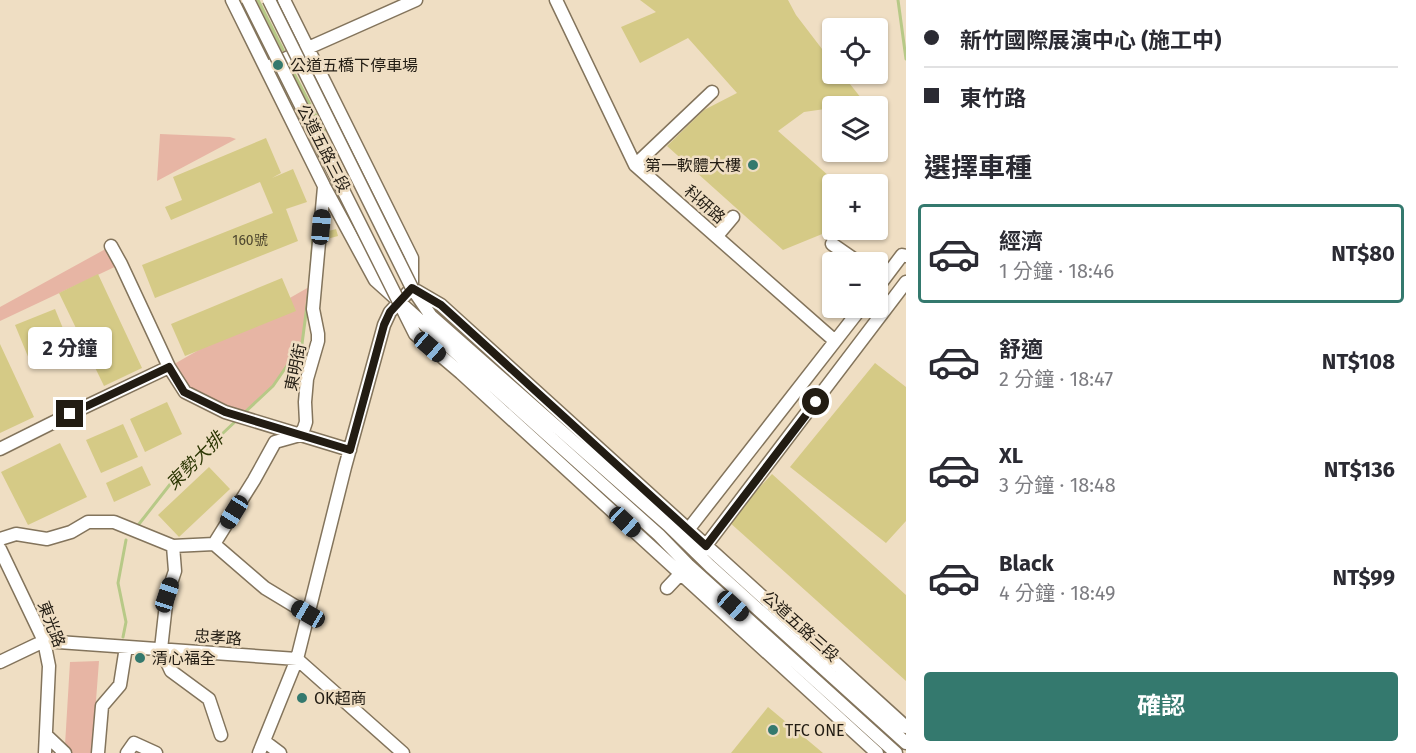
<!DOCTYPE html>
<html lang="zh-TW">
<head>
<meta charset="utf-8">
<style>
	body { margin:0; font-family:"Fira Sans","Noto Sans TC",sans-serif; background:#f7f7f7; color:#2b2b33; height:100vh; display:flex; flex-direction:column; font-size:22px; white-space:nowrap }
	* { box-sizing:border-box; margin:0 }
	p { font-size:20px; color:#7c7c81 }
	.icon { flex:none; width:33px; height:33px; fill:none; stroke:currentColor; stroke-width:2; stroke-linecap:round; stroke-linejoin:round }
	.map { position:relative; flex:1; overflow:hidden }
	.sheet { display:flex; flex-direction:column; background:#fff; width:510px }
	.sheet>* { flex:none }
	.guide { display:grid; align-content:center; height:132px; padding:0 18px; background:#fff }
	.tools { position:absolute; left:822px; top:18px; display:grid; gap:12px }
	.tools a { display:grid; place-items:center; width:66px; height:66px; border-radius:6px; background:#fff; box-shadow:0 2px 4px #0004; font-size:30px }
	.end { position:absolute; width:27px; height:27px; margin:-14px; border:8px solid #221c13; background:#fff; box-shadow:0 0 0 3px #fff }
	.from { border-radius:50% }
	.bubble { position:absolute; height:42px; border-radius:6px; background:#fff; box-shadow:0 2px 4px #0004; font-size:20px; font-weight:700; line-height:42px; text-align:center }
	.car { position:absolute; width:18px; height:36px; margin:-18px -9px; border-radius:8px; box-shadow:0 0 4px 2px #0007; background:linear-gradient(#222 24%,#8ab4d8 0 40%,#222 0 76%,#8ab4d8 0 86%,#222 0) }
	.guide b { display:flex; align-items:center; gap:21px; height:57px; font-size:22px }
	.guide b+b { border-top:2px solid #e1e1e2 }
	.guide i { width:15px; height:15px; background:#2b2b33 }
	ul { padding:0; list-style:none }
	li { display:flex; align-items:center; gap:18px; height:99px; margin:0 12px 9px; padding:0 6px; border:3px solid transparent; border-radius:6px }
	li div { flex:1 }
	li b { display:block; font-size:22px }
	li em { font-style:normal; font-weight:700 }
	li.selected { border-color:#34796e }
	li>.icon { width:54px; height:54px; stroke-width:1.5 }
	h2 { padding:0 18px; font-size:27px; line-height:72px }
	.button { display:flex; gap:12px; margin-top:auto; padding:12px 18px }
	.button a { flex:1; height:69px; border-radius:6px; background:#34796e; color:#fff; font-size:24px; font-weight:700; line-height:69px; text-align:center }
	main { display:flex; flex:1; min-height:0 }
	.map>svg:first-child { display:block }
	.green { fill:#e7b5a4 }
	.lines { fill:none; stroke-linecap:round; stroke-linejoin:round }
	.stream { stroke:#b7c987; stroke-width:3 }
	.building { fill:#d5ca86 }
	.minor-casing { stroke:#83745c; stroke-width:15 }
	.minor { stroke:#fff; stroke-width:12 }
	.minor-bridge-casing { stroke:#83745c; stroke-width:15; stroke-linecap:butt }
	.minor-bridge { stroke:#fff; stroke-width:12 }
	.route { stroke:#221c13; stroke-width:8 }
	.poi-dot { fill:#34796e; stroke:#efdec3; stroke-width:2 }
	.labels { text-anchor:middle; stroke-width:5; stroke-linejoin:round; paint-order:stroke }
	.number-label { font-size:14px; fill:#4f4830 }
	.poi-label { font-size:16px; fill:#221c13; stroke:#efdec3; text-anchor:start }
	.street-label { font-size:16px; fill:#221c13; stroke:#efdec3 }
	.water-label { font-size:18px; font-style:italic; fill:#2d3704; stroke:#efdec3 }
</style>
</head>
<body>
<main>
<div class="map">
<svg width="906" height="753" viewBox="0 0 906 753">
	<rect width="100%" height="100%" fill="#efdec3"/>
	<path class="green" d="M 160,134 L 230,137 L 236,139 L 157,181 Z
		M 111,246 L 121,264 L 0,321 L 0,307 Z
		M 309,287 L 302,344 L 273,386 L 241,416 L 185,392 L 169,367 Z
		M 99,661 L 92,753 L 71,753 L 65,745 L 70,662 Z"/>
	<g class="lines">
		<path class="stream" d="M 258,0 L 283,50
			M 898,0 L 906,59
			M 290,66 L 324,131
			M 310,281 L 313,239
			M 243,414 L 273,386 L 302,344 L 309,290
			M 139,524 L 175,478 L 238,419
			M 123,637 L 126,622 L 118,583 L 126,540"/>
	</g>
	<path class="building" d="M 640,0 L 788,0 L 796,15 L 832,62 L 832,74 L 842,74 L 865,103 L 844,106 L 832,106 L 832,108 L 804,112 L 778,131 L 838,184 L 832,184 L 832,230 L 783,250 L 667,146 L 704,110 L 737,93 L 688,38 L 640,63 L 621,27 L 656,12 Z
		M 266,138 L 281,173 L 272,178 L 293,169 L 307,202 L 286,209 L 298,241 L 155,298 L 142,265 L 273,213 L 260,182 L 171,220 L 165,207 L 182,200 L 173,177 Z
		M 336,229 L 338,236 L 327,239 L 325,232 Z
		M 98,274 L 142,368 L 104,386 L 59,293 Z
		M 282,278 L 296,311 L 185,356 L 171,324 Z
		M 55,309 L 69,343 L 29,359 L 15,325 Z
		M 0,344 L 34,417 L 0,433 Z
		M 875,363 L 906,387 L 906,521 L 886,543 L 790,467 Z
		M 167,402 L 182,434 L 145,452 L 130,419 Z
		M 123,424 L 138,457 L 101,473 L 86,440 Z
		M 60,443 L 87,497 L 28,525 L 1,472 Z
		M 142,466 L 151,485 L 114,502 L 106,483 Z
		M 209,467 L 230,489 L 179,537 L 158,515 Z
		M 772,474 L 906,595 L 906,681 L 728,521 Z
		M 768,707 L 823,753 L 731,753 Z"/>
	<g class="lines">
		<defs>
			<path id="minor" d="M 232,0 L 324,186 L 375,280 L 659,535 L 688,565 L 896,753
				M 284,0 L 412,258 L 412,288 L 431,316 L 668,525 L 710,566 L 906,743
				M 556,0 L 635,165 L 835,341
				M 270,66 L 308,48 L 416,0
				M 635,165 L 712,92
				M 717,236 L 733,217
				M 832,244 L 858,262
				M 111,246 L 121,264 L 169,367 L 185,392 L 225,412 L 350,450
				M 878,287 L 902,255 L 906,256
				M 417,291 L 441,305 L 906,727
				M 402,308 L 415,334 L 461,373 L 877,753
				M 0,449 L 70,414 L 169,367
				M 684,535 L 861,308
				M 0,539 L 16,534 L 47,539 L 71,532 L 88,522 L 114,522 L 173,546 L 214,544
				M 214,544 L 254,480 L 275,442 L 300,435 L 304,428 L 306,422 L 305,402 L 307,379 L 318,341 L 318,334 L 313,309 L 324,187
				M 214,544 L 265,588 L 308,614
				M 173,546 L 175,571 L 167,595 L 161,649 L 171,671 L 209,699 L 221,735
				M 0,549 L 44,641 L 49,666 L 45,753
				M 701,552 L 906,282
				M 667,588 L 685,569
				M 0,662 L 44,641 L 297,659 L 403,753
				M 46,735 L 65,753
				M 264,741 L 280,753
				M 98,753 L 102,706 L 120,685 L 126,647
				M 127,753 L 134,743 L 156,753
				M 259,753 L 297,659 L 345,467 L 384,325 L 390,312 L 412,288"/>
		</defs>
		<use href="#minor" class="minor-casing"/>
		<use href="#minor" class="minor"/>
		<defs>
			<path id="minor-bridge" d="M 248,0 L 399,302
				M 269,0 L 412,288"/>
		</defs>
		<use href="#minor-bridge" class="minor-bridge-casing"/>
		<use href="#minor-bridge" class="minor-bridge"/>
	</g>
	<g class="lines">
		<path class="route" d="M 70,414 L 169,367 L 184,392 L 225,412 L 350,450 L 384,325 L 390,312 L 412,288 L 441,305 L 706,546 L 816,402"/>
	</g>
	<g class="poi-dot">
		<circle cx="278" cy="65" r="6"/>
		<circle cx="753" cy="165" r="6"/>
		<circle cx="140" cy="658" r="6"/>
		<circle cx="302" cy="698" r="6"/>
		<circle cx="773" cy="730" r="6"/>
	</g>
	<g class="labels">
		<g class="number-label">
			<text x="250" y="245">160號</text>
		</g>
		<g class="poi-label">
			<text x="290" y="71">公道五橋下停車場</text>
			<text x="741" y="171" text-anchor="end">第一軟體大樓</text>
			<text x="152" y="664">清心福全</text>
			<text x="314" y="704">OK超商</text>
			<text x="785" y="736">TFC ONE</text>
		</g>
		<g class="street-label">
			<text transform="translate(324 148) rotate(63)" y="6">公道五路三段</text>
			<text transform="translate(705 204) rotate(41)" y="6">科研路</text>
			<text transform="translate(295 367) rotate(-78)" y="6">東明街</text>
			<text transform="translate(52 624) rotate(69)" y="6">東光路</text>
			<text transform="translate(801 626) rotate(42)" y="6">公道五路三段</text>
			<text transform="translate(218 637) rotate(4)" y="6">忠孝路</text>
		</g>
		<g class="water-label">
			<text transform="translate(195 461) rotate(-45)" y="6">東勢大排</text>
		</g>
	</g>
</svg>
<div class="tools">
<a><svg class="icon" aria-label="locate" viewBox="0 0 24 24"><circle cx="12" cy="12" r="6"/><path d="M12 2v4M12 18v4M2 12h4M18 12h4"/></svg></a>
<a><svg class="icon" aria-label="layers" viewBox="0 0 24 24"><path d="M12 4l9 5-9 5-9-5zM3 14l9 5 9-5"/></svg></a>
<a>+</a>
<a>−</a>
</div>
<i class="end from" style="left:816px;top:402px"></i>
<i class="end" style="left:70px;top:414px"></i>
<div class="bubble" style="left:28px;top:327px;width:84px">2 分鐘</div>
<i class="car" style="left:321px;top:227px;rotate:5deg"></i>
<i class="car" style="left:430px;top:347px;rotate:131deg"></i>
<i class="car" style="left:234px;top:512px;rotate:212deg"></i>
<i class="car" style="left:625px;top:522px;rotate:133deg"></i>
<i class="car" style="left:167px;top:595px;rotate:18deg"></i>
<i class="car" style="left:733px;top:606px;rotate:132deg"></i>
<i class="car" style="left:308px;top:614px;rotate:300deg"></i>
</div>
<section class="sheet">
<div class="guide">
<b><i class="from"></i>新竹國際展演中心 (施工中)</b>
<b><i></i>東竹路</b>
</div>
<h2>選擇車種</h2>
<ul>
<li class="selected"><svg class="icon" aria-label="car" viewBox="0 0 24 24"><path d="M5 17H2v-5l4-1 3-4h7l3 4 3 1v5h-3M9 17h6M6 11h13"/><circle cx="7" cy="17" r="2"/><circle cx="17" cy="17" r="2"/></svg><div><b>經濟</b><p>1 分鐘 · 18:46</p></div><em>NT$80</em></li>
<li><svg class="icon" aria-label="car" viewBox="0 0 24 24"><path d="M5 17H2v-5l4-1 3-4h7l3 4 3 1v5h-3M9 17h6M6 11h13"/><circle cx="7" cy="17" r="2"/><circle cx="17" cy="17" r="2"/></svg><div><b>舒適</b><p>2 分鐘 · 18:47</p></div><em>NT$108</em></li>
<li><svg class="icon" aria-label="car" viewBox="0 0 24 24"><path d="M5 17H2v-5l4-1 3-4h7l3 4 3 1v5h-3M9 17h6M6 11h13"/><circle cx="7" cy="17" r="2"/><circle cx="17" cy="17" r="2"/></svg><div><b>XL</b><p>3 分鐘 · 18:48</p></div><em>NT$136</em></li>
<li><svg class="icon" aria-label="car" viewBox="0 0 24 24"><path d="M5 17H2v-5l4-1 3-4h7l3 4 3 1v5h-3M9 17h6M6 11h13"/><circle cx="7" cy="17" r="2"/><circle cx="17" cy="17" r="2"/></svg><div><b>Black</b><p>4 分鐘 · 18:49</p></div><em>NT$99</em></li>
</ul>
<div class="button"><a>確認</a></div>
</section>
</main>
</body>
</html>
